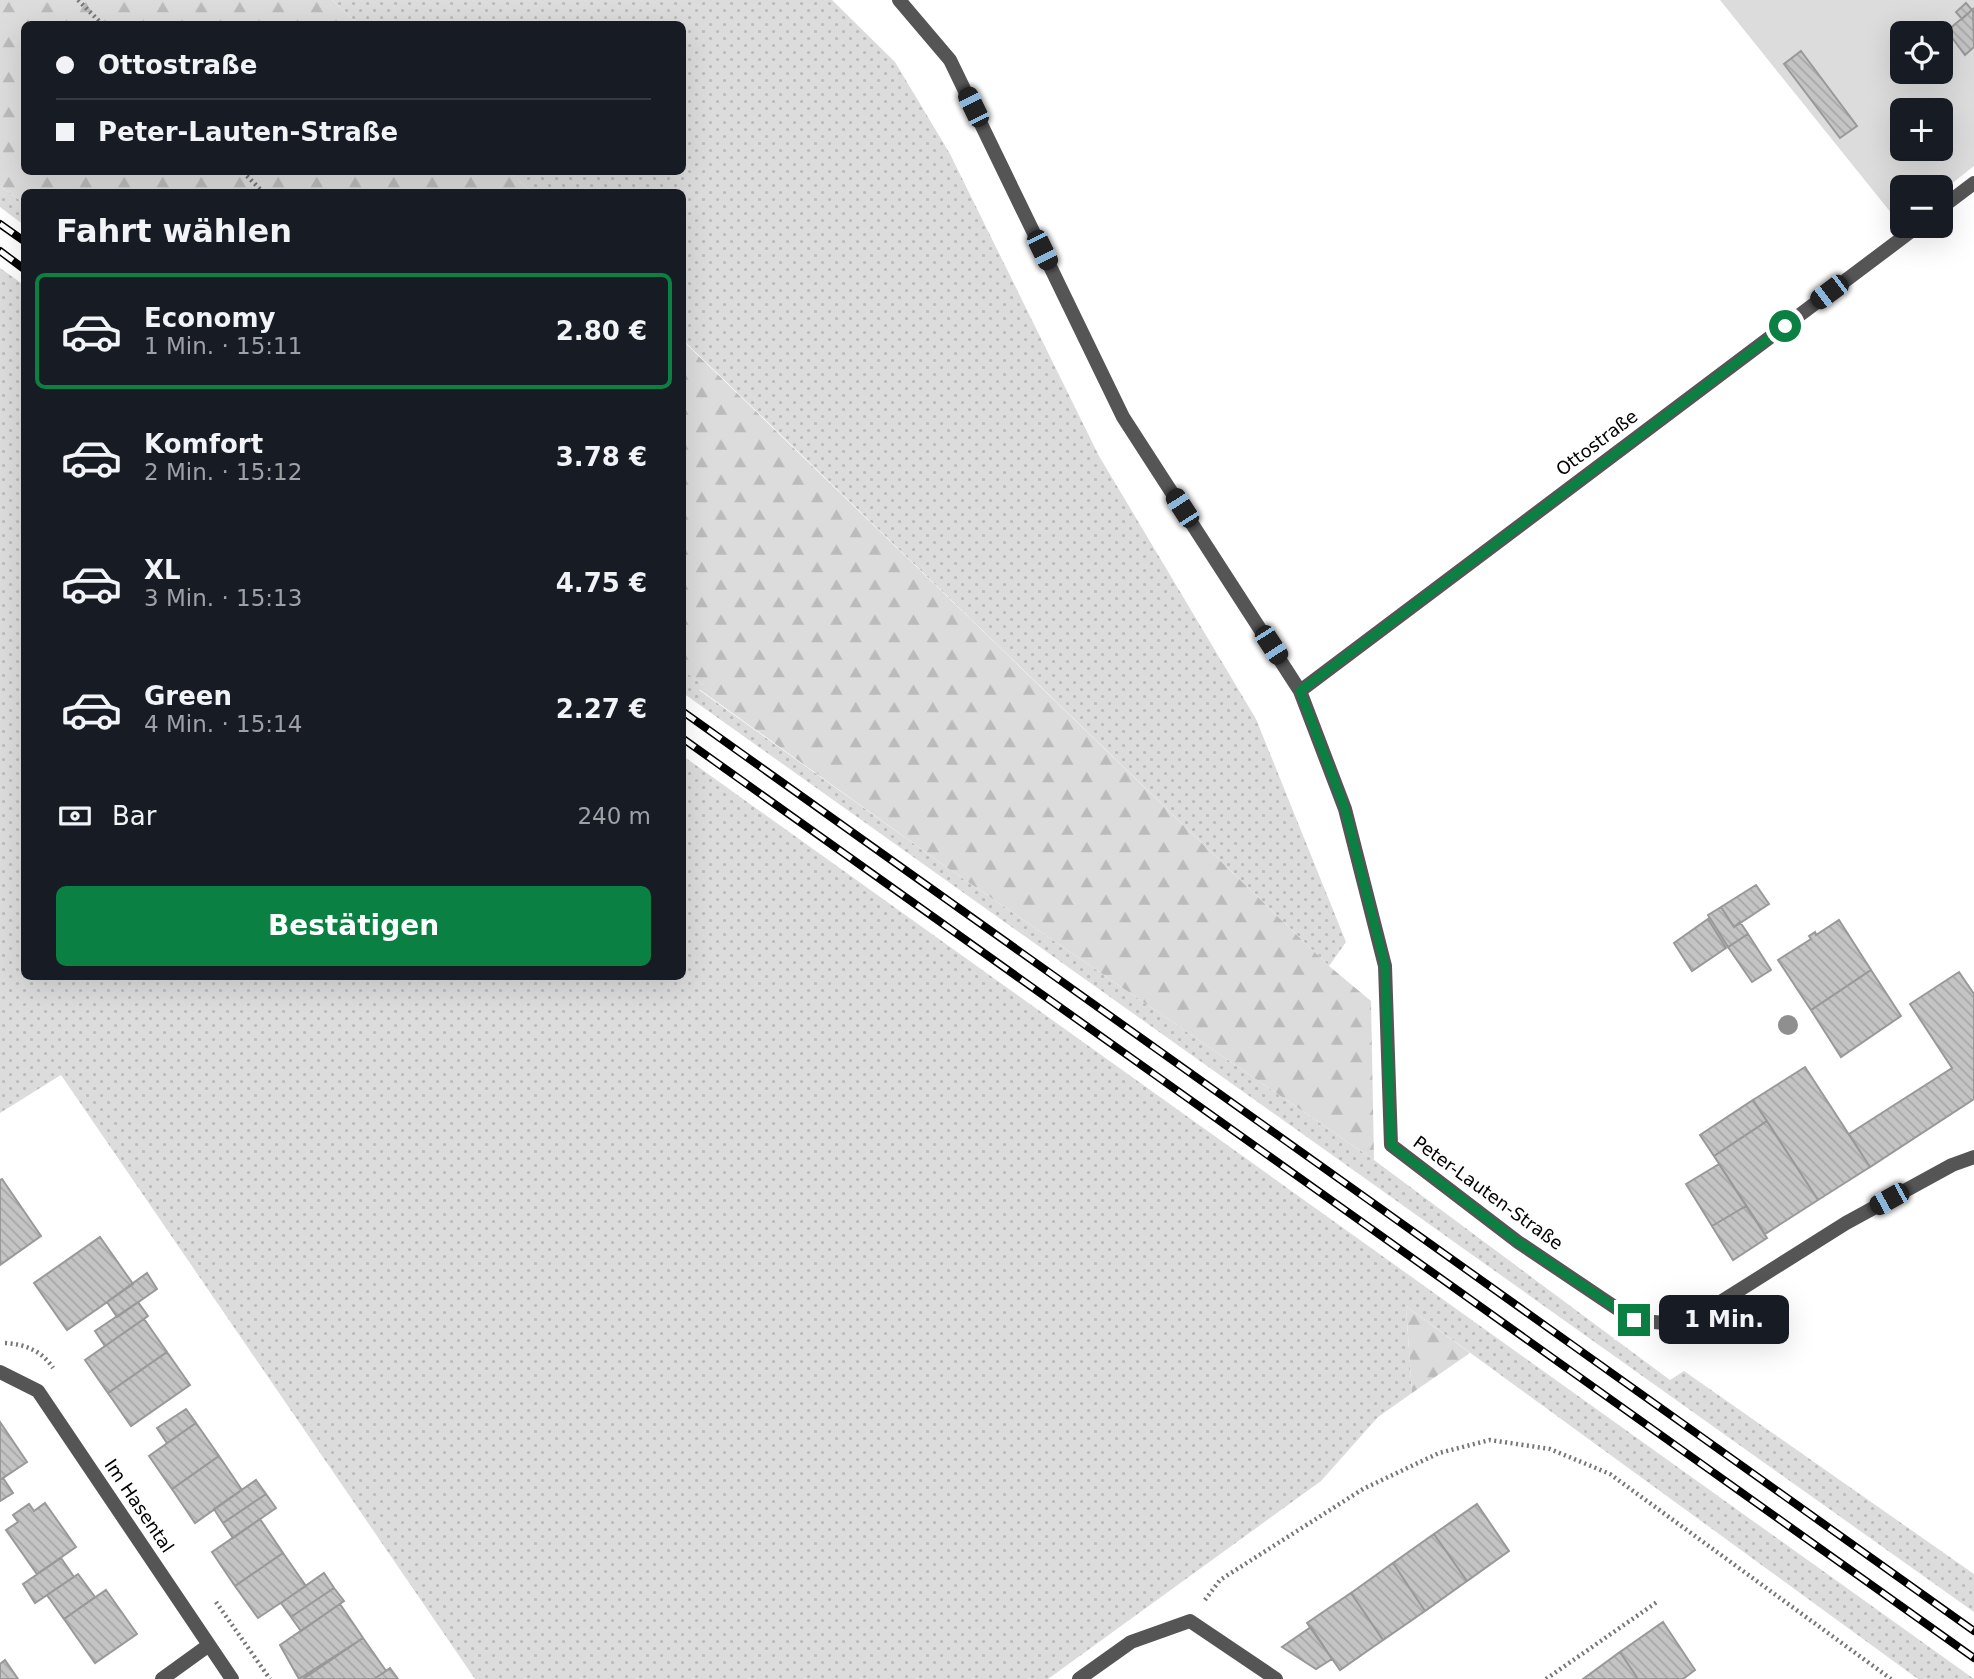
<!DOCTYPE html>
<html lang="de">
<head>
<meta charset="utf-8">
<style>
	body { margin:0; font-family:"DejaVu Sans",sans-serif; background:#20242c; color:#f1f3f6; height:100vh; display:flex; flex-direction:column; font-size:26px; white-space:nowrap }
	* { box-sizing:border-box; margin:0 }
	p { font-size:23px; color:#9ea1a6 }
	.icon { flex:none; width:38px; height:38px; fill:none; stroke:currentColor; stroke-width:2; stroke-linecap:round; stroke-linejoin:round }
	.map { position:relative; flex:1; overflow:hidden }
	.details { position:absolute; left:21px; top:189px; width:665px; height:791px; display:flex; flex-direction:column; background:#171b24; border-radius:10px; box-shadow:0 7px 28px #0002 }
	.details>* { flex:none }
	.hud { position:absolute; left:21px; top:21px; width:665px; height:154px; border-radius:10px; box-shadow:0 7px 28px #0002; display:grid; align-content:center; height:154px; padding:0 35px; background:#171b24 }
	.buttons { position:absolute; left:1890px; top:21px; display:grid; gap:14px }
	.buttons a { display:grid; place-items:center; width:63px; height:63px; border-radius:10px; background:#171b24; box-shadow:0 7px 28px #0002; font-size:35px }
	.end { position:absolute; width:32px; height:32px; margin:-16px; border:9px solid #0b8043; background:#fff; box-shadow:0 0 0 4px #fff }
	.from { border-radius:50% }
	.bubble { position:absolute; height:49px; border-radius:10px; background:#171b24; box-shadow:0 7px 28px #0002; font-size:23px; font-weight:700; line-height:49px; text-align:center }
	.car { position:absolute; width:21px; height:42px; margin:-21px -10px; border-radius:9px; box-shadow:0 0 5px 2px #0007; background:linear-gradient(#222 24%,#8ab4d8 0 40%,#222 0 76%,#8ab4d8 0 86%,#222 0) }
	.hud b { display:flex; align-items:center; gap:24px; height:66px; font-size:26px }
	.hud b+b { border-top:2px solid #363941 }
	.hud i { width:18px; height:18px; background:#f1f3f6 }
	ul { padding:0; list-style:none }
	li { display:flex; align-items:center; gap:21px; height:116px; margin:0 14px 10px; padding:0 21px; border:4px solid transparent; border-radius:10px }
	li div { flex:1 }
	li b { display:block; font-size:26px }
	li em { font-style:normal; font-weight:700 }
	li.selected { border-color:#0b8043 }
	li>.icon { width:63px; height:63px; stroke-width:1.5 }
	h2 { padding:0 35px; font-size:32px; line-height:84px }
	.pay { display:flex; align-items:center; gap:18px; height:77px; padding:0 35px; font-size:26px }
	.pay p { margin-inline-start:auto }
	.action { display:flex; gap:14px; margin-top:auto; padding:14px 35px }
	.action a { flex:1; height:80px; border-radius:10px; background:#0b8043; color:#fff; font-size:28px; font-weight:700; line-height:80px; text-align:center }
	.map>svg:first-child { display:block }
	.grass { fill:url(#grass-dots) }
	.forest { fill:url(#forest-firs) }
	.garden { fill:#dcdcdc; fill-rule:evenodd }
	.building { fill:url(#building-back-hatch); stroke:#999; stroke-width:2 }
	.lines { fill:none; stroke-linecap:round; stroke-linejoin:round }
	.path { stroke:#777; stroke-width:4.5; stroke-dasharray:2 3.5; stroke-linecap:butt }
	.minor { stroke:#555; stroke-width:14 }
	.rail-casing { stroke:#000; stroke-width:8 }
	.rail { stroke:#fff; stroke-width:5; stroke-dasharray:16; stroke-linecap:butt }
	.tree { fill:#8f8f8f }
	.route { stroke:#0b8043; stroke-width:9 }
	.labels { text-anchor:middle; stroke-width:5; stroke-linejoin:round; paint-order:stroke }
	.street-label { font-size:18px; fill:#000; stroke:#fff }
</style>
</head>
<body>
<div class="map">
<svg width="1974" height="1679" viewBox="0 0 1974 1679">
	<defs>
		<pattern id="grass-dots" width="8" height="8" patternUnits="userSpaceOnUse" patternTransform="scale(1.75)"><rect width="8" height="8" fill="#dcdcdc"/><path d="M2 2h.1M6 6h.1" fill="none" stroke="#bbb" stroke-width="1.8" stroke-linecap="round"/></pattern>
		<pattern id="forest-firs" width="22" height="20" patternUnits="userSpaceOnUse" patternTransform="scale(1.75)"><rect width="22" height="20" fill="#dcdcdc"/><path d="M5 1l3.5 6h-7zM16 11l3.5 6h-7z" fill="#bbb"/></pattern>
		<pattern id="building-back-hatch" width="6" height="6" patternUnits="userSpaceOnUse" patternTransform="scale(1.75)"><rect width="6" height="6" fill="#c4c4c4"/><path d="M-1 5l2 2M0 0l6 6M5-1l2 2" fill="none" stroke="#a7a7a7"/></pattern>
	</defs>
	<rect width="100%" height="100%" fill="#fff"/>
	<path class="grass" d="M 332,0 L 832,0 L 895,62 L 950,154 L 1099,456 L 1256,719 L 1346,942 L 1329,966 L 683,340 L 682,192 L 531,192 L 509,172 L 682,172 L 682,24 L 358,24 Z
		M 0,186 L 24,203 L 24,225 L 0,207 Z
		M 0,268 L 24,285 L 24,976 L 682,976 L 683,756 L 1974,1679 L 1918,1679 L 1406,1306 L 1412,1393 L 1378,1417 L 1321,1481 L 1048,1679 L 475,1679 L 61,1075 L 0,1113 Z
		M 683,670 L 705,686 L 699,690 L 949,869 L 1374,1160 L 1670,1380 L 1684,1371 L 1974,1574 L 1974,1612 L 683,693 Z"/>
	<path class="forest" d="M 0,0 L 332,0 L 358,24 L 24,24 L 24,172 L 509,172 L 531,192 L 24,192 L 24,203 L 0,186 Z
		M 682,340 L 1329,966 L 1371,1001 L 1374,1160 L 949,869 L 699,689 L 704,685 L 682,670 Z
		M 1406,1306 L 1470,1353 L 1412,1393 Z"/>
	<path class="garden" d="M 1720,0 L 1974,0 L 1974,166 L 1941,192 L 1941,187 L 1902,187 L 1902,222 L 1900,224 ZM 1902,33 L 1941,33 L 1941,72 L 1902,72 ZM 1902,110 L 1941,110 L 1941,149 L 1902,149 Z"/>
	<path class="building" d="M 1966,3 L 1972,10 L 1962,19 L 1956,12 Z
		M 1973,9 L 1974,47 L 1965,55 L 1947,31 Z
		M 1801,51 L 1857,126 L 1840,138 L 1784,64 Z
		M 1756,885 L 1769,904 L 1734,927 L 1721,907 Z
		M 1721,907 L 1734,927 L 1740,922 L 1748,934 L 1728,947 L 1708,915 Z
		M 1708,919 L 1726,948 L 1692,971 L 1674,943 Z
		M 1839,920 L 1871,970 L 1811,1010 L 1778,960 L 1811,939 L 1809,936 L 1815,932 L 1816,935 Z
		M 1748,934 L 1771,970 L 1752,982 L 1728,947 Z
		M 1871,970 L 1901,1016 L 1841,1057 L 1811,1010 Z
		M 1959,972 L 1974,994 L 1974,1099 L 1870,1167 L 1849,1134 L 1952,1068 L 1910,1004 Z
		M 1805,1067 L 1870,1167 L 1818,1200 L 1753,1100 Z
		M 1753,1100 L 1767,1121 L 1714,1156 L 1700,1135 Z
		M 1767,1121 L 1818,1200 L 1765,1234 L 1714,1156 Z
		M 1719,1164 L 1746,1206 L 1712,1226 L 1686,1184 Z
		M 2,1179 L 41,1236 L 0,1265 L 0,1180 Z
		M 1746,1206 L 1767,1238 L 1733,1260 L 1712,1226 Z
		M 100,1237 L 133,1284 L 67,1330 L 34,1283 Z
		M 147,1273 L 157,1289 L 117,1317 L 107,1302 Z
		M 138,1302 L 148,1316 L 105,1346 L 95,1331 Z
		M 144,1319 L 167,1352 L 108,1393 L 85,1360 Z
		M 167,1352 L 190,1385 L 131,1426 L 108,1393 Z
		M 186,1409 L 196,1423 L 167,1443 L 157,1428 Z
		M 0,1422 L 27,1462 L 0,1480 Z
		M 196,1423 L 219,1456 L 172,1489 L 149,1456 Z
		M 219,1456 L 242,1490 L 195,1523 L 172,1489 Z
		M 3,1478 L 13,1493 L 0,1501 L 0,1480 Z
		M 256,1480 L 266,1494 L 223,1523 L 214,1509 Z
		M 266,1494 L 276,1508 L 233,1538 L 223,1523 Z
		M 45,1503 L 76,1547 L 37,1574 L 6,1530 L 18,1522 L 13,1515 L 29,1504 L 34,1511 Z
		M 1477,1504 L 1509,1551 L 1467,1581 L 1434,1534 Z
		M 260,1519 L 283,1553 L 235,1586 L 212,1552 Z
		M 1434,1534 L 1467,1581 L 1425,1611 L 1393,1563 Z
		M 283,1553 L 306,1586 L 258,1618 L 235,1586 Z
		M 61,1558 L 74,1577 L 35,1603 L 23,1584 Z
		M 1393,1563 L 1425,1611 L 1383,1640 L 1351,1593 Z
		M 324,1573 L 334,1588 L 291,1617 L 281,1603 Z
		M 78,1574 L 95,1597 L 64,1619 L 47,1595 Z
		M 334,1588 L 344,1601 L 301,1631 L 291,1617 Z
		M 106,1590 L 137,1634 L 95,1663 L 64,1619 Z
		M 1351,1593 L 1383,1640 L 1340,1670 L 1307,1623 Z
		M 340,1604 L 363,1638 L 299,1679 L 280,1645 Z
		M 1663,1622 L 1695,1670 L 1683,1679 L 1638,1679 L 1620,1652 Z
		M 1311,1627 L 1332,1659 L 1316,1669 L 1282,1647 Z
		M 363,1638 L 386,1671 L 374,1679 L 303,1679 Z
		M 1620,1652 L 1638,1679 L 1583,1679 Z
		M 5,1660 L 18,1679 L 0,1679 L 0,1664 Z
		M 390,1668 L 398,1679 L 374,1679 L 386,1671 Z"/>
	<g class="lines">
		<path class="path" d="M 78,0 L 102,24
			M 243,172 L 263,192
			M 5,1343 C 25,1344 42,1351 53,1368
			M 1205,1600 L 1220,1580 L 1363,1489 L 1439,1453 L 1490,1440 L 1550,1449 L 1610,1474 L 1891,1679
			M 216,1602 L 270,1679
			M 1546,1679 L 1657,1602"/>
		<path class="minor" d="M 899,0 L 950,60 L 1123,417 L 1300,691 L 1345,809 L 1385,966 L 1391,1145 L 1518,1242 L 1634,1320 L 1684,1325 L 1846,1223 L 1952,1165 L 1974,1157
			M 1941,208 L 1974,183
			M 1300,691 L 1918,226
			M 0,1372 L 38,1391 L 232,1679
			M 162,1679 L 209,1645
			M 1079,1679 L 1131,1642 L 1190,1621 L 1276,1679"/>
		<defs>
			<path id="rail" d="M 0,224 L 24,241
				M 0,251 L 24,269
				M 682,711 L 1974,1631
				M 682,738 L 1974,1658"/>
		</defs>
		<use href="#rail" class="rail-casing"/>
		<use href="#rail" class="rail"/>
	</g>
	<circle class="tree" cx="1788" cy="1025" r="10"/>
	<g class="lines">
		<path class="route" d="M 1634,1320 L 1518,1242 L 1391,1145 L 1385,966 L 1345,809 L 1300,691 L 1785,326"/>
	</g>
	<g class="labels">
		<g class="street-label">
			<text transform="translate(1597 443) rotate(-37)" y="6">Ottostraße</text>
			<text transform="translate(1488 1193) rotate(36)" y="6">Peter-Lauten-Straße</text>
			<text transform="translate(139 1506) rotate(56)" y="6">Im Hasental</text>
		</g>
	</g>
</svg>
<div class="buttons">
<a><svg class="icon" aria-label="locate" viewBox="0 0 24 24"><circle cx="12" cy="12" r="6"/><path d="M12 2v4M12 18v4M2 12h4M18 12h4"/></svg></a>
<a>+</a>
<a>−</a>
</div>
<i class="end from" style="left:1785px;top:326px"></i>
<i class="end" style="left:1634px;top:1320px"></i>
<div class="bubble" style="left:1659px;top:1295px;width:130px">1 Min.</div>
<i class="car" style="left:973px;top:107px;rotate:334deg"></i>
<i class="car" style="left:1042px;top:250px;rotate:154deg"></i>
<i class="car" style="left:1829px;top:292px;rotate:233deg"></i>
<i class="car" style="left:1182px;top:508px;rotate:327deg"></i>
<i class="car" style="left:1271px;top:645px;rotate:147deg"></i>
<i class="car" style="left:1889px;top:1199px;rotate:241deg"></i>
<div class="hud">
<b><i class="from"></i>Ottostraße</b>
<b><i></i>Peter-Lauten-Straße</b>
</div>
<section class="details">
<h2>Fahrt wählen</h2>
<ul>
<li class="selected"><svg class="icon" aria-label="car" viewBox="0 0 24 24"><path d="M5 17H2v-5l4-1 3-4h7l3 4 3 1v5h-3M9 17h6M6 11h13"/><circle cx="7" cy="17" r="2"/><circle cx="17" cy="17" r="2"/></svg><div><b>Economy</b><p>1 Min. · 15:11</p></div><em>2.80 €</em></li>
<li><svg class="icon" aria-label="car" viewBox="0 0 24 24"><path d="M5 17H2v-5l4-1 3-4h7l3 4 3 1v5h-3M9 17h6M6 11h13"/><circle cx="7" cy="17" r="2"/><circle cx="17" cy="17" r="2"/></svg><div><b>Komfort</b><p>2 Min. · 15:12</p></div><em>3.78 €</em></li>
<li><svg class="icon" aria-label="car" viewBox="0 0 24 24"><path d="M5 17H2v-5l4-1 3-4h7l3 4 3 1v5h-3M9 17h6M6 11h13"/><circle cx="7" cy="17" r="2"/><circle cx="17" cy="17" r="2"/></svg><div><b>XL</b><p>3 Min. · 15:13</p></div><em>4.75 €</em></li>
<li><svg class="icon" aria-label="car" viewBox="0 0 24 24"><path d="M5 17H2v-5l4-1 3-4h7l3 4 3 1v5h-3M9 17h6M6 11h13"/><circle cx="7" cy="17" r="2"/><circle cx="17" cy="17" r="2"/></svg><div><b>Green</b><p>4 Min. · 15:14</p></div><em>2.27 €</em></li>
</ul>
<div class="pay"><svg class="icon" aria-label="cash" viewBox="0 0 24 24"><path d="M3 7h18v10H3z"/><circle cx="12" cy="12" r="2"/></svg>Bar<p>240 m</p></div>
<div class="action"><a>Bestätigen</a></div>
</section>
</div>
</body>
</html>
